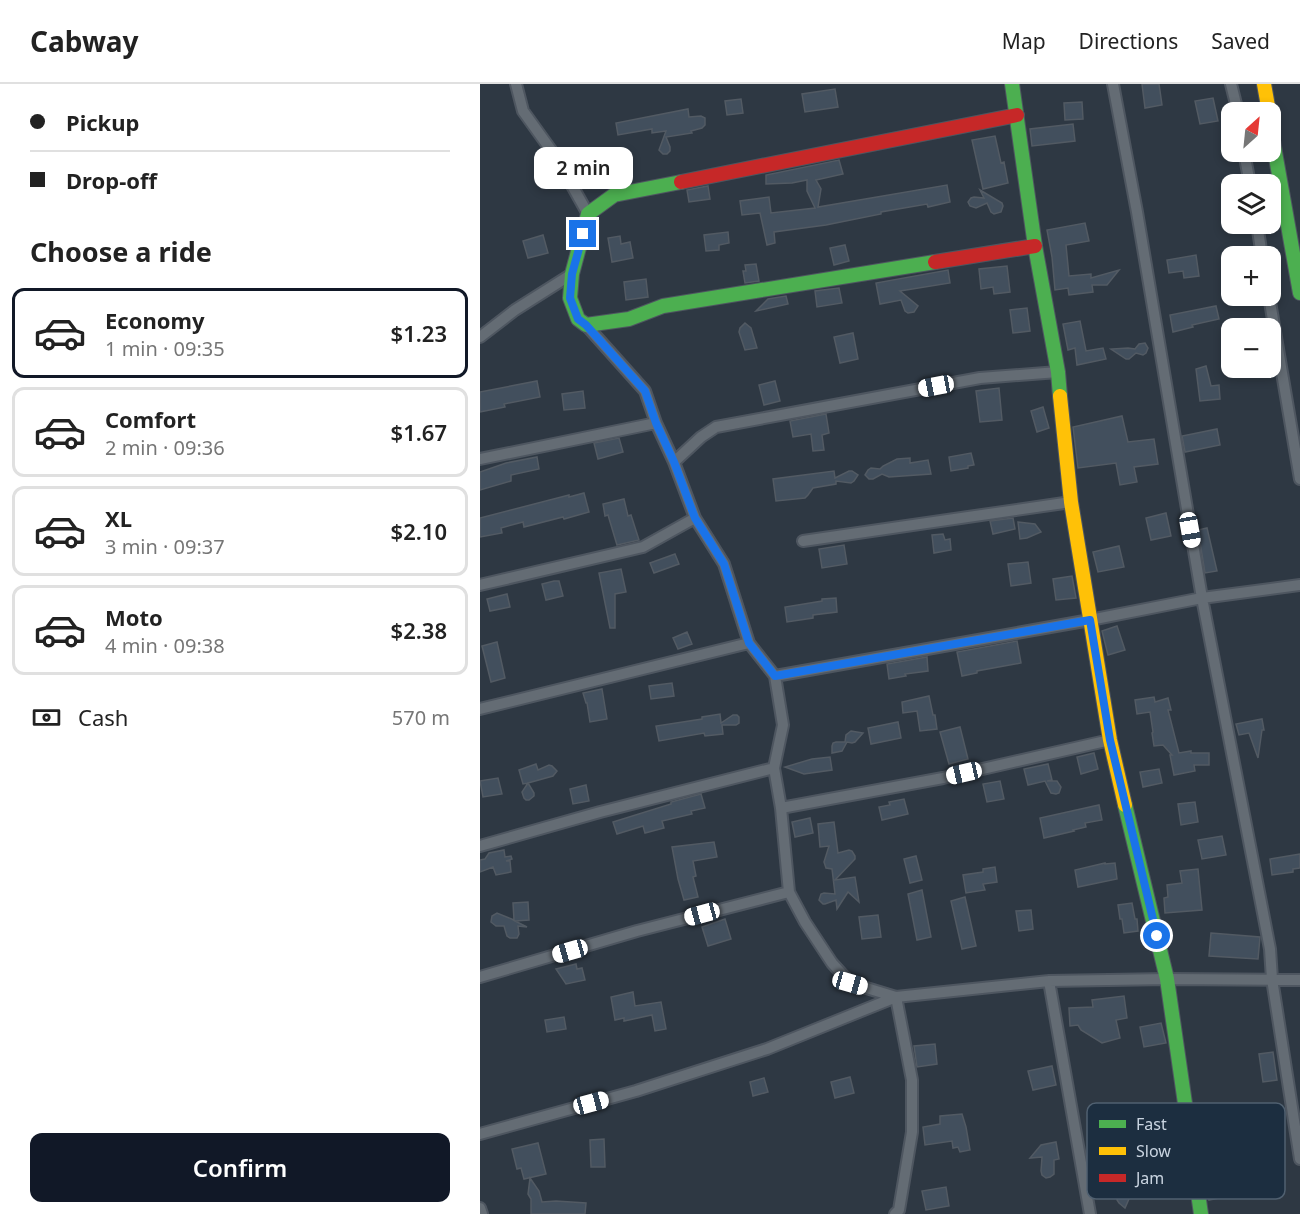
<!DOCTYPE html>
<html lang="en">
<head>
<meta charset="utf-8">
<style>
	body { margin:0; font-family:"Noto Sans",sans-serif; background:#f6f6f6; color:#222; height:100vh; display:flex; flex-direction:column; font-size:22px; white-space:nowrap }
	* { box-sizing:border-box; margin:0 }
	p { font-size:20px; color:#767676 }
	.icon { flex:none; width:33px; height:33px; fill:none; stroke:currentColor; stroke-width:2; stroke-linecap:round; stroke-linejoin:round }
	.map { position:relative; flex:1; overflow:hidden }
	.sheet { display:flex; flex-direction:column; background:#fff; width:480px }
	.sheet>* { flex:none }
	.hud { display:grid; align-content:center; height:132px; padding:0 30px; background:#fff }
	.needle { width:39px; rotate:27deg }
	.tools { position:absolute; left:741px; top:18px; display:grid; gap:12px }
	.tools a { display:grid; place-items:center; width:60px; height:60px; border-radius:12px; background:#fff; box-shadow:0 3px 9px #0003; font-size:30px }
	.end { position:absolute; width:27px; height:27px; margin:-14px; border:8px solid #1a73e8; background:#fff; box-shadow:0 0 0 3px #fff }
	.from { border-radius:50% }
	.bubble { position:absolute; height:42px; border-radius:12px; background:#fff; box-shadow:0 3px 9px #0003; font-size:20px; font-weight:600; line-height:42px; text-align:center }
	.car { position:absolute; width:18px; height:36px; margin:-18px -9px; border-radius:8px; box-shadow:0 0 4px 2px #0007; background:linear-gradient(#fff 24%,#345 0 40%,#fff 0 76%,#345 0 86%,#fff 0) }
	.hud b { display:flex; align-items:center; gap:21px; height:57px; font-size:22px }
	.hud b+b { border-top:2px solid #e0e0e0 }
	.hud i { width:15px; height:15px; background:#222 }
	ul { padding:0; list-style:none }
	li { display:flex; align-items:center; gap:18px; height:90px; margin:0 12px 9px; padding:0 18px; border:3px solid #e0e0e0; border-radius:12px }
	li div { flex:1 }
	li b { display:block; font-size:22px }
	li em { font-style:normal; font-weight:600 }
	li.selected { border-color:#111827 }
	li>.icon { width:54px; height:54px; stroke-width:1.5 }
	h2 { padding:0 30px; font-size:27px; line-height:72px }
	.pay { display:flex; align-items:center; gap:15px; height:66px; padding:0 30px; font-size:22px }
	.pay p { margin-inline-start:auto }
	.action { display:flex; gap:12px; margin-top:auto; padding:12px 30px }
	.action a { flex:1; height:69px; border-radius:12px; background:#111827; color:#fff; font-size:24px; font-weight:600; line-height:69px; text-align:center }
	header { display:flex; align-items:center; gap:36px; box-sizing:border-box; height:84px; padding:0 30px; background:#fff; border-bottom:2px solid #e0e0e0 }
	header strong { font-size:28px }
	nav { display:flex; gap:33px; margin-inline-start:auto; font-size:21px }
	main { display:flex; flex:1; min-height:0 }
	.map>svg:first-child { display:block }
	.building { fill:#424f5d; stroke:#525a63; stroke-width:1.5 }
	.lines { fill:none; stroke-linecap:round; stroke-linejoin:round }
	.street-casing { stroke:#4e5660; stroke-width:14 }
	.fast-casing { stroke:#4e5660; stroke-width:16 }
	.slow-casing { stroke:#4e5660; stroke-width:16 }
	.jam-casing { stroke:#4e5660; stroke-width:16 }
	.street { stroke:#646c74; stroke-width:10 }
	.fast { stroke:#4caf50; stroke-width:14 }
	.slow { stroke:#ffc107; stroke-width:14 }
	.jam { stroke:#c62828; stroke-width:14 }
	.route { stroke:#1a73e8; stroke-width:8 }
	.key { fill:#1c2e40; stroke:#506070; stroke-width:1.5 }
	.key-label { font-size:16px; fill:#cad5e1 }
</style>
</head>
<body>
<header>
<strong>Cabway</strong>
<nav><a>Map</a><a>Directions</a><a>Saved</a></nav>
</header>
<main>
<section class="sheet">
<div class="hud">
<b><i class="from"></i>Pickup</b>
<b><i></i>Drop-off</b>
</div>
<h2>Choose a ride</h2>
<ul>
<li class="selected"><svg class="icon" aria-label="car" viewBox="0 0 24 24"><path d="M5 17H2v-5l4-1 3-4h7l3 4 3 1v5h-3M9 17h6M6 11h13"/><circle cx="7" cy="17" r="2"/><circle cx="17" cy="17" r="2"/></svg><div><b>Economy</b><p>1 min · 09:35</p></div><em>$1.23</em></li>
<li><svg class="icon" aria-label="car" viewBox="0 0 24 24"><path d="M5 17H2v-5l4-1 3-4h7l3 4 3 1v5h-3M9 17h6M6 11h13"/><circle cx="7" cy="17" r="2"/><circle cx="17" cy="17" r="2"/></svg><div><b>Comfort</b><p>2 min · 09:36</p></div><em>$1.67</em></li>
<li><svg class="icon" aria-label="car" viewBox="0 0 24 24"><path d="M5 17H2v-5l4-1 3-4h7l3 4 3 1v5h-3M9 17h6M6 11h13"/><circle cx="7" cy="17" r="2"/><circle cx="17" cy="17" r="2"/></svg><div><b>XL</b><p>3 min · 09:37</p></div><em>$2.10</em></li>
<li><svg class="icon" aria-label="car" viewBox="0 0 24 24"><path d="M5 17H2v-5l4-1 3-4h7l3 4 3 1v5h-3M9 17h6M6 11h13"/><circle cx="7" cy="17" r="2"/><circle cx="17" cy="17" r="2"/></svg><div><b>Moto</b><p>4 min · 09:38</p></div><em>$2.38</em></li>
</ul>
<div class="pay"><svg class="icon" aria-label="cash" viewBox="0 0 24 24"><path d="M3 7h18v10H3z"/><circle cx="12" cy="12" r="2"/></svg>Cash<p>570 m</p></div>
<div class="action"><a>Confirm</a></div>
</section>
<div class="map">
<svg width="820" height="1130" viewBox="0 0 820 1130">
	<rect width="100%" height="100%" fill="#2e3843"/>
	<path class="building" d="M 662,0 L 679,0 L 682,21 L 665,24 Z
		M 355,5 L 358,23 L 325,28 L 322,10 Z
		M 733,14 L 738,37 L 720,40 L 715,17 Z
		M 261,15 L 263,29 L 247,31 L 245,17 Z
		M 602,18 L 603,35 L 585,36 L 584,19 Z
		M 208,25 L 209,33 L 221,32 L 225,34 L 225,41 L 222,44 L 211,47 L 212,49 L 186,53 L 190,63 L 190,67 L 187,70 L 183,70 L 179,66 L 186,47 L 172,49 L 172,45 L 138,51 L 136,39 Z
		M 593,40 L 595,57 L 552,62 L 550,45 Z
		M 515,52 L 521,79 L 524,78 L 528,99 L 503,105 L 492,56 Z
		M 359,76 L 363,90 L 336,96 L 341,105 L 338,123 L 467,101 L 470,118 L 448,123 L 447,120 L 401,128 L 401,130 L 346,141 L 294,148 L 295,159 L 287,161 L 280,129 L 262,131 L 260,117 L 289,113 L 291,129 L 335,124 L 327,107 L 327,96 L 312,99 L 286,100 L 286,91 Z
		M 228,102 L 230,115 L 209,118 L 207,106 Z
		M 500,106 L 522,119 L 523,122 L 521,128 L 514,130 L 511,128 L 507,119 L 496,124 L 490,122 L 488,118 L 491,114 L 494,113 L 504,114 Z
		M 605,139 L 609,157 L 586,161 L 589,192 L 611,190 L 611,194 L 639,186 L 627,201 L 612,201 L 613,208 L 589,211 L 588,204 L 575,206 L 572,173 L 567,146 Z
		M 248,148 L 249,159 L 239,161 L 239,166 L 226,167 L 224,151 Z
		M 63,151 L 68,169 L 48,174 L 43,157 Z
		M 140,152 L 141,160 L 150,158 L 153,174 L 132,178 L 128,154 Z
		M 365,161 L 369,177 L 354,181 L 350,164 Z
		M 716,171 L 719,192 L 704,194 L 703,187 L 689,189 L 687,176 Z
		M 276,180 L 279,197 L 265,199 L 263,187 L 266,187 L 265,181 Z
		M 527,182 L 530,208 L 514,210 L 513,203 L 501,205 L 499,185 Z
		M 468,186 L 470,199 L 420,207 L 438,222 L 434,228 L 428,229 L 425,227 L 421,216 L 400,220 L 396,199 Z
		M 166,195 L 168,213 L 146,216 L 144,198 Z
		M 359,204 L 362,219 L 337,223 L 335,207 Z
		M 306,212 L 308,220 L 276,227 L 288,215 Z
		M 736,222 L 739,235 L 712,241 L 713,243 L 693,248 L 690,231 Z
		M 547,224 L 550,247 L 533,249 L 530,226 Z
		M 600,237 L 606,267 L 623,264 L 626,275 L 597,281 L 595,264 L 588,266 L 583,240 Z
		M 265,239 L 271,244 L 277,264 L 265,266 L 259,248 L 260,244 Z
		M 373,249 L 378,275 L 360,279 L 354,253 Z
		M 665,259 L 668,264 L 666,269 L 663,271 L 656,269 L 649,275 L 646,275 L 631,265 L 648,264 L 655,265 L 659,260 Z
		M 726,282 L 731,302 L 739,301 L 740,315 L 720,317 L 716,285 Z
		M 57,297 L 60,313 L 24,320 L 25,323 L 0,328 L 0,308 Z
		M 295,297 L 300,317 L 284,321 L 279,301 Z
		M 519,304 L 522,336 L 500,338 L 496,307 Z
		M 103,307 L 105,324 L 84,326 L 82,310 Z
		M 563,323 L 569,344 L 557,348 L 551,327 Z
		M 346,330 L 349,349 L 342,351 L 344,366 L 333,367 L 331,350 L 313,353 L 310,337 Z
		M 642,332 L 648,358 L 674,355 L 678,380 L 654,383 L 657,398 L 640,401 L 636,379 L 598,384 L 593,343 Z
		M 737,345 L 740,361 L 705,368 L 702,352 Z
		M 139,354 L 143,368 L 118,375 L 114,359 Z
		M 491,369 L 494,381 L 488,382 L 488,384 L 471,387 L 469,373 Z
		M 57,373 L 59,385 L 31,391 L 31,397 L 0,406 L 0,388 L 26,379 Z
		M 430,374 L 430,379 L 448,376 L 451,390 L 409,393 L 402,390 L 393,395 L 389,395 L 385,391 L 388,386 L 391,384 L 400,385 L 403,382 L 417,375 Z
		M 354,387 L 355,394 L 369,387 L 372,387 L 378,391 L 374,397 L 371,399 L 356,397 L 356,400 L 333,404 L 328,411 L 325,414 L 296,417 L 293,395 Z
		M 104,409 L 109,428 L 84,435 L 83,433 L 44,443 L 43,438 L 21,444 L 22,449 L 0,453 L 0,434 L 89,411 L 89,413 Z
		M 144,415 L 148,432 L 151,431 L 159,456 L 137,461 L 128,431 L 125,432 L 123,420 Z
		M 686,429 L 691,452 L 671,456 L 666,434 Z
		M 533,434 L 535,445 L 513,450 L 510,437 Z
		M 538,438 L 555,440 L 561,448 L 547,454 L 540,455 Z
		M 727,444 L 737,487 L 725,489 L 718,446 Z
		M 463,450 L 465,456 L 470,455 L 471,466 L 454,469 L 452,451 Z
		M 364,461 L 367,480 L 342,484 L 339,465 Z
		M 639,462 L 644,483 L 618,488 L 613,468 Z
		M 195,470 L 199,480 L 174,489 L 170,479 Z
		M 548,478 L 551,499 L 531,502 L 528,480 Z
		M 141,485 L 146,508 L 135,510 L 135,544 L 130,544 L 119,489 Z
		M 592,492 L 596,514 L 576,516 L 573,495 Z
		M 74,497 L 79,497 L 83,512 L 66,516 L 62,500 Z
		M 27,510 L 30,523 L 10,527 L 7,515 Z
		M 356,514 L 357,528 L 333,531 L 333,534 L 307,538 L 305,523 L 342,517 L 342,515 Z
		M 637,542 L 645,566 L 628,571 L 622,547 Z
		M 207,548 L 212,560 L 198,565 L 193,554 Z
		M 537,557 L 541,579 L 497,587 L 497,589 L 482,592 L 477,568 Z
		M 17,558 L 25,594 L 11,598 L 2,562 Z
		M 447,573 L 448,587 L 425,590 L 426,592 L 409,595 L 407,580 Z
		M 192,599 L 194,612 L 171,615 L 169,602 Z
		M 122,605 L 127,635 L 110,638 L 107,619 L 106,619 L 103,609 Z
		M 449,612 L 453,631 L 455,631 L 457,645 L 440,647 L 437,627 L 423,629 L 422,618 Z
		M 674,613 L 675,618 L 688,614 L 691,626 L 688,626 L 699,669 L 711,667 L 711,669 L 729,669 L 729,681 L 714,681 L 715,687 L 694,691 L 690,671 L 692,671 L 683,661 L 674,662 L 672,649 L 673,648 L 670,628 L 657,630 L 655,616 Z
		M 240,630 L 241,639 L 253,631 L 257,631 L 259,633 L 259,639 L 256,641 L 242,641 L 243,650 L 225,652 L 224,649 L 179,657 L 176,642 L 222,635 L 222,633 Z
		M 782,635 L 784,646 L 782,646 L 778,674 L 769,649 L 759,651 L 756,640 Z
		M 418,638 L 421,654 L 391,660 L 388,644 Z
		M 480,643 L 488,675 L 469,680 L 460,648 Z
		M 371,647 L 383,649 L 375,658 L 372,659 L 367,658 L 362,667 L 352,669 L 352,662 L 353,659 L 356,658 L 365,658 L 366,651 Z
		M 614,669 L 618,685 L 601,690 L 597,673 Z
		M 350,673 L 352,686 L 324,690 L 305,683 L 332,675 Z
		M 56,680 L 58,686 L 69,681 L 72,682 L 77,687 L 73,692 L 48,699 L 54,709 L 54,712 L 49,716 L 46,716 L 44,714 L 42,708 L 48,699 L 43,700 L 39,686 Z
		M 568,680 L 572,696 L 567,697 L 577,697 L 581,703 L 579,709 L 576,710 L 571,709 L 565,697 L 548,701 L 544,685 Z
		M 679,685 L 682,699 L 663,703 L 660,688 Z
		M 18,694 L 22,710 L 3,713 L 0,697 Z
		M 520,697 L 524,715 L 507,718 L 503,700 Z
		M 106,701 L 109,717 L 93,720 L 90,705 Z
		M 221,710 L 225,724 L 211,727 L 212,730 L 182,737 L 184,744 L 165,749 L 163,742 L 137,750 L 133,738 L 191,720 L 191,718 Z
		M 424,715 L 428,730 L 402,736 L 399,723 L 410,721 L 409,718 Z
		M 715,718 L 718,738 L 701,741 L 698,720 Z
		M 619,721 L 622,736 L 605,739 L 606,743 L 593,746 L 594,747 L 564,754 L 560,734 Z
		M 330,734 L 333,749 L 315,753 L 312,738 Z
		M 354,738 L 358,769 L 369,766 L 372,767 L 375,772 L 375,775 L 355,796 L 375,793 L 379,818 L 368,808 L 357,825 L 356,816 L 345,820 L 343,820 L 339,816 L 341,810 L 344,809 L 355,810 L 352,785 L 346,784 L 344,778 L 349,762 L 340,763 L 338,740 Z
		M 742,752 L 746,771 L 722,775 L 718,756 Z
		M 234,758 L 237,773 L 213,777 L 216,792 L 213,793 L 218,813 L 204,816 L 198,795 L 192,763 Z
		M 24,766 L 25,773 L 31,772 L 32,775 L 26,777 L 30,777 L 31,788 L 16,791 L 13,783 L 0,788 L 0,776 L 5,775 L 9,769 Z
		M 820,770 L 820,784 L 813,785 L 813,788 L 792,791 L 790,775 Z
		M 436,772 L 442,796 L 430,799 L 424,775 Z
		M 625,779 L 625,780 L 635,779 L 637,795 L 598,803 L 595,786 Z
		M 515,783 L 517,798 L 503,800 L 505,806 L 486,809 L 483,791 L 503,788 L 503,785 Z
		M 718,785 L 722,826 L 685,829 L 684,814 L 688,813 L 687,801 L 702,799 L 700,787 Z
		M 442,806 L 451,853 L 437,856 L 428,810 Z
		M 485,813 L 496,862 L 482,865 L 471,817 Z
		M 48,818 L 49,836 L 35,837 L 47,843 L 38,842 L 39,850 L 37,854 L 30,854 L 27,852 L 24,842 L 16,842 L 11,838 L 12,832 L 17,829 L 34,836 L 33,819 Z
		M 652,819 L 655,835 L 657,835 L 658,847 L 644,849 L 642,835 L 640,835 L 638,821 Z
		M 551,826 L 553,845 L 539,847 L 536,827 Z
		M 398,831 L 401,853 L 382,855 L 379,833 Z
		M 245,835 L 251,855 L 228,862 L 222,843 Z
		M 731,849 L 780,853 L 778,875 L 729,872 Z
		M 96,880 L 97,885 L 102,884 L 105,896 L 86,900 L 76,885 Z
		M 153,908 L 155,922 L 181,918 L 186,945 L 175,947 L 172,931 L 144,937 L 144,934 L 135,936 L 131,913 Z
		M 644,912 L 647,934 L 636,936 L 640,954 L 622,959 L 601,946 L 598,941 L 590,942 L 589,924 L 613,923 L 612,916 Z
		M 84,933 L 86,945 L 67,948 L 65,936 Z
		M 681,939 L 686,959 L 664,963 L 660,943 Z
		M 455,960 L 457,980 L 437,983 L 434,962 Z
		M 793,968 L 797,996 L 783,998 L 779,970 Z
		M 572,982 L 576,1001 L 553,1006 L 548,987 Z
		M 370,993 L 374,1009 L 355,1014 L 351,998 Z
		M 284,994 L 288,1008 L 273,1012 L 270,998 Z
		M 482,1030 L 486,1043 L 490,1066 L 480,1068 L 478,1063 L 473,1064 L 472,1057 L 445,1061 L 443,1043 L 460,1040 L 460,1032 Z
		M 124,1055 L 125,1083 L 111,1083 L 110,1056 Z
		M 576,1058 L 579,1075 L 574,1076 L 574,1090 L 570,1093 L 566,1094 L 562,1091 L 561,1087 L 562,1073 L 550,1074 L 561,1061 Z
		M 58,1059 L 66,1090 L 44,1095 L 41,1084 L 37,1085 L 32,1065 Z
		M 700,1075 L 703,1095 L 678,1099 L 676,1088 L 664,1094 L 646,1097 L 649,1115 L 645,1124 L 639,1119 L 637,1116 L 644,1097 L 619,1103 L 618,1097 L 614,1098 L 612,1088 L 633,1083 L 633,1086 L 651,1082 L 651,1084 L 662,1082 L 676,1084 L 675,1079 Z
		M 50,1094 L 59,1107 L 62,1118 L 76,1117 L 106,1119 L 105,1130 L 51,1130 L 51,1115 L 48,1110 Z
		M 746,1097 L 749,1112 L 729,1116 L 727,1100 Z
		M 466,1103 L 469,1122 L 446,1126 L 442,1107 Z"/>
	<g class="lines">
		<defs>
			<path id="street" d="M 36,0 L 43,27 L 76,73 L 108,130
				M 633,0 L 657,128 L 722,514 L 790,865 L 792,895 L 820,1075
				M 751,0 L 758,28
				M 764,68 L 770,100
				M 777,140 L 782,172
				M 789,212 L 820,395
				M 106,241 L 165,307 L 176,339 L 194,378 L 215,434 L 244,480 L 269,559 L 295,592 L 303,641 L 294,684 L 301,724 L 309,808 L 325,838 L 352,879 L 370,899 L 416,913
				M 0,253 L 35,226 L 92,190
				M 0,375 L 176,339
				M 194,378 L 221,353 L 236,343 L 500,294 L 578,288
				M 323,457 L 591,418
				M 0,501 L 163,463 L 215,434
				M 295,592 L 610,536 L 722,514 L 820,501
				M 0,625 L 269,559
				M 301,724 L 463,694 L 630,656
				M 0,762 L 120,728 L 294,684
				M 0,893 L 157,847 L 309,808
				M 569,897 L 610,1130
				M 0,1050 L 156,1007 L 287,965 L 416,913 L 569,897 L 687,895 L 820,896
				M 0,1124 L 2,1130
				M 415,1130 L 419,1126 L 432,1048 L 432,996 L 416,913"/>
			<path id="fast" d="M 532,0 L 555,162 L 578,288 L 580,312
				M 790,40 L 820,209
				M 201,98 L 134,111 L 108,130 L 92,190 L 90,214 L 98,235 L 106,241 L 149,235 L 183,222 L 455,178
				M 645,721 L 687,895 L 721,1130"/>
			<path id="slow" d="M 784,0 L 789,28
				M 580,312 L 591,418 L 630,656 L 645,721"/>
			<path id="jam" d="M 201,98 L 537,31
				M 455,178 L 555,162"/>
		</defs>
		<use href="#street" class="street-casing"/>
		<use href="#fast" class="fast-casing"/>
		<use href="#slow" class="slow-casing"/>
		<use href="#jam" class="jam-casing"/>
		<use href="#street" class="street"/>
		<use href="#fast" class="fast"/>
		<use href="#slow" class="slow"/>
		<use href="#jam" class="jam"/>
	</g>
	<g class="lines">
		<path class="route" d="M 103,150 L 92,190 L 90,214 L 98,235 L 106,241 L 165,307 L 176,339 L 194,378 L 215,434 L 244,480 L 269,559 L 295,592 L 610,536 L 630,656 L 677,852"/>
	</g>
	<rect x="607" y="1019" width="198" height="96" rx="9" class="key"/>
	<rect x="619" y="1036" width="27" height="8" fill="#4caf50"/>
	<rect x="619" y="1063" width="27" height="8" fill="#ffc107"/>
	<rect x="619" y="1090" width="27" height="8" fill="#c62828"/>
	<g class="key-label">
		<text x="656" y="1046">Fast</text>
		<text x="656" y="1073">Slow</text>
		<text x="656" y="1100">Jam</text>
	</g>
</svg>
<div class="tools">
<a><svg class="needle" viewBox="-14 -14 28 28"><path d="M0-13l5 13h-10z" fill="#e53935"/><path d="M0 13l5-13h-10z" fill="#767676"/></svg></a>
<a><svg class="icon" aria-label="layers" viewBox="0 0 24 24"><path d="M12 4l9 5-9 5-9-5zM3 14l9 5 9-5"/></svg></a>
<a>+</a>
<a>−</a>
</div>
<i class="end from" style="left:677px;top:852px"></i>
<i class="end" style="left:103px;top:150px"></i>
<div class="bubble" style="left:54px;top:63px;width:99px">2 min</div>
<i class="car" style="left:456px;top:302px;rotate:259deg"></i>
<i class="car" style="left:710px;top:446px;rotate:170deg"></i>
<i class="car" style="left:484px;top:689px;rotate:257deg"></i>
<i class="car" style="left:222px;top:830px;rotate:255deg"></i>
<i class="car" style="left:90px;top:867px;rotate:254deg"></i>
<i class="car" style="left:370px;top:899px;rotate:106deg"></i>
<i class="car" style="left:111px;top:1019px;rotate:75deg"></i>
</div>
</main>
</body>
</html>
